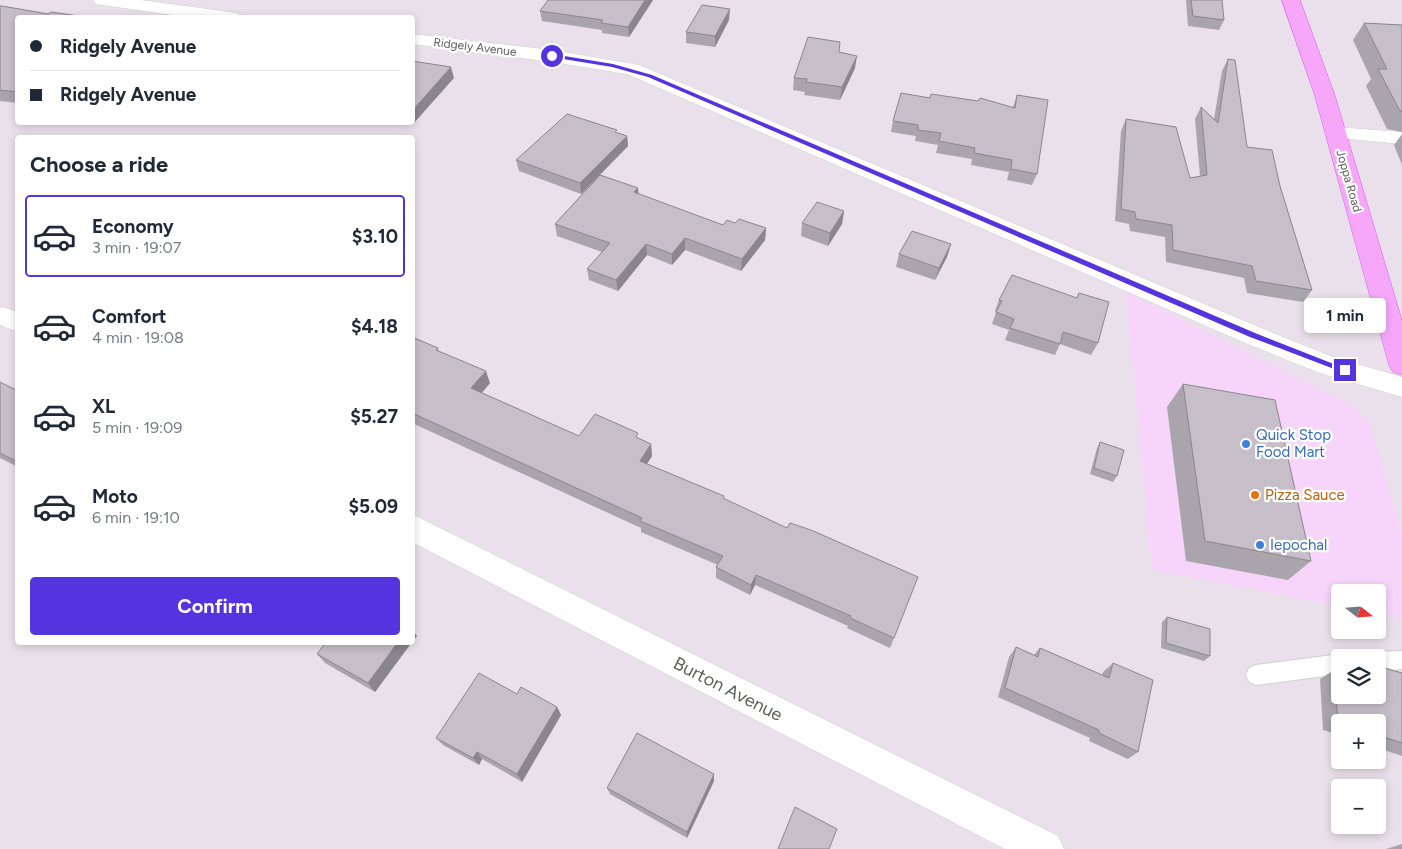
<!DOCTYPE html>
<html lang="en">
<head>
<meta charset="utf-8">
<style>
	body { margin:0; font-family:Figtree,sans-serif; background:#f2f2f3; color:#1f2937; height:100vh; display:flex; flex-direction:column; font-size:19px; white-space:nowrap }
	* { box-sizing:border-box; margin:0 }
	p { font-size:16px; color:#747a83 }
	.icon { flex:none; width:28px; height:28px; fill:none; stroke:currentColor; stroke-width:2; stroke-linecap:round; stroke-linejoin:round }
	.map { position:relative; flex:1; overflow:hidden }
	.sheet { position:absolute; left:15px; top:135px; width:400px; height:510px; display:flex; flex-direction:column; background:#fff; border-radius:5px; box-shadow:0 2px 8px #0003 }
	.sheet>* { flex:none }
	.guide { position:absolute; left:15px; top:15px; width:400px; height:110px; border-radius:5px; box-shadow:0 2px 8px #0003; display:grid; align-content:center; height:110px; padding:0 15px; background:#fff }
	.needle { width:32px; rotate:107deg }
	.tools { position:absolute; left:1331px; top:584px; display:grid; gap:10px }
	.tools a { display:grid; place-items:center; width:55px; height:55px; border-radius:5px; background:#fff; box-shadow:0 2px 8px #0003; font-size:25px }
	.end { position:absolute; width:22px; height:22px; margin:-11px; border:6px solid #5434de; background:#fff; box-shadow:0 0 0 2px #fff }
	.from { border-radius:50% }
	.bubble { position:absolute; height:35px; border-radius:5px; background:#fff; box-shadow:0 2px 8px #0003; font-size:16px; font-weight:700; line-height:35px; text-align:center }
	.guide b { display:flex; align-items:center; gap:18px; height:48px; font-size:19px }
	.guide b+b { border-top:1px solid #e0e1e3 }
	.guide i { width:12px; height:12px; background:#1f2937 }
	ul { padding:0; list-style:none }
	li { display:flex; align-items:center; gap:15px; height:82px; margin:0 10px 8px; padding:0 5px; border:2px solid transparent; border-radius:5px }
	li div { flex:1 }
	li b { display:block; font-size:19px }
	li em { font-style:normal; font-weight:700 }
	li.active { border-color:#5434de }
	li>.icon { width:45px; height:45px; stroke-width:1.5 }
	h2 { padding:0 15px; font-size:22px; line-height:60px }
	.button { display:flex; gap:10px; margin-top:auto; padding:10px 15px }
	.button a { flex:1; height:58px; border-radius:5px; background:#5434de; color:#fff; font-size:20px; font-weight:700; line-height:58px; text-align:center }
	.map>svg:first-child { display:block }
	.commercial { fill:#f7d5fb }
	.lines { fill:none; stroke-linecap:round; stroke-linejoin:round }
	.service-casing { stroke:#cdd2cc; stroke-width:2 }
	.minor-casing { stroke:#cdd2cc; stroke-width:1 }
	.primary-casing { stroke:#d15ce8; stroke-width:1 }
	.service { fill:#fff; fill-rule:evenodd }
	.minor { fill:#fff; fill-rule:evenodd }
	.primary { fill:#f6a7fa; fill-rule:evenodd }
	.wall { fill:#aaa4ad }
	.shaded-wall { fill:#8b868d }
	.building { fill:#c6bfc9; stroke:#8b868d }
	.route { fill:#5434de }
	.shop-dot { fill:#3f7fe0; stroke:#fff; stroke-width:2 }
	.food-dot { fill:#e8710a; stroke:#fff; stroke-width:2 }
	.labels { text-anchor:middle; stroke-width:4.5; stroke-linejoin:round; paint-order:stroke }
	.far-street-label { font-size:12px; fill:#5b6059; stroke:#fff }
	.shop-label { font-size:15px; fill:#366cbe; stroke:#fff; text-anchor:start }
	.food-label { font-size:15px; fill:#c56008; stroke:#fff; text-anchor:start }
	.near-street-label { font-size:18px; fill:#5b6059; stroke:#fff }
</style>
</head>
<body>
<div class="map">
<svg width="1402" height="849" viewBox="0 0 1402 849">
	<rect width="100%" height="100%" fill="#eae0eb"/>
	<path class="commercial" d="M 1126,292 L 1355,407 L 1370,423 L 1402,535 L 1402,618 L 1378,613 L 1378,592 L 1340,592 L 1340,606 L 1152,570 Z"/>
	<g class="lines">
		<defs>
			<path id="service" d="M 1402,651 L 1402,669 L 1378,672 L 1378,658 L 1370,658 L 1378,652 Z
				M 1340,654 L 1347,658 L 1340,658 L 1340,674 L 1256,685 L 1249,682 L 1246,675 L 1249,668 L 1256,665 Z"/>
			<path id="minor" d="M 93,0 L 141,0 L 237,13 L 245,18 L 194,18 L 102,5 L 96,4 Z
				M 412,34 L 552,50 L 639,65 L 1261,328 L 1333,357 L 1402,377 L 1402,397 L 1317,372 L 1243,342 L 627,74 L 552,62 L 412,44 Z
				M 1335,127 L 1402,132 L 1402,144 L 1328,137 L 1325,133 L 1328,129 Z
				M 3,307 L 18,312 L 18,332 L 0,325 L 0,308 Z
				M 412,514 L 1058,836 L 1064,849 L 1005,849 L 412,542 Z"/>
			<path id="primary" d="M 1282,0 L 1300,0 L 1335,96 L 1402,321 L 1402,375 L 1393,372 L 1389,365 L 1315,96 Z"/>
		</defs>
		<use href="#service" class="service-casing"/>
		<use href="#minor" class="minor-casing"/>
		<use href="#primary" class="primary-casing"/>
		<use href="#service" class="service"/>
		<use href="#minor" class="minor"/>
		<use href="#primary" class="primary"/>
	</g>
	<path class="wall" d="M 653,0 L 629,37 L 602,33 L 602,30 L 542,21 L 540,11 Z
		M 1186,0 L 1222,0 L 1224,20 L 1219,30 L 1188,26 Z
		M 0,6 L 48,14 L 93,18 L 18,18 L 18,103 L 0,101 Z
		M 729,20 L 715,47 L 686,43 L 686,32 Z
		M 1364,23 L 1402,25 L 1402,132 L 1387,129 L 1366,86 L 1371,79 L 1353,40 Z
		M 839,52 L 855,68 L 840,100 L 804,95 L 805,92 L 793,90 L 794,78 Z
		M 1228,59 L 1247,147 L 1280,186 L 1312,290 L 1303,302 L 1247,293 L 1244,278 L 1166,262 L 1165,237 L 1130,231 L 1129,224 L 1115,221 L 1121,131 L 1126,119 L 1190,178 L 1200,176 L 1195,119 L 1201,107 L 1214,119 L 1222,71 Z
		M 1017,95 L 1037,174 L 1032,185 L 1007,180 L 1009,172 L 971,165 L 972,159 L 936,153 L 938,145 L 915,141 L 916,136 L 891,132 L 893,121 L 930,98 L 1013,107 Z
		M 618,133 L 627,136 L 628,146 L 600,175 L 638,188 L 638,194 L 723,225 L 735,223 L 766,228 L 765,240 L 741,271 L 685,250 L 672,265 L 647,255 L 618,291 L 589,280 L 587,269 L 602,252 L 557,236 L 555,224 L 595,180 L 581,194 L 519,171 L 516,160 Z
		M 1402,134 L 1402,165 L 1394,145 Z
		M 844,211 L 842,224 L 828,246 L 801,236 L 802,223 Z
		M 951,244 L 947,257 L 935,280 L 896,267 L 899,254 Z
		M 1079,293 L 1098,343 L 1091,355 L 1060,344 L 1055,355 L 1005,340 L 1009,330 L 992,324 L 996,312 L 995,311 L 999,300 L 1076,298 Z
		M 412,337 L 438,348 L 439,351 L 490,383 L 482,393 L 579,436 L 639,439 L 651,444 L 652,456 L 647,464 L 724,499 L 894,638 L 890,648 L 847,628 L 848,626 L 755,585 L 750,595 L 716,578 L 716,567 L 718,565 L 641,532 L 641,528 L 412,423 Z
		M 0,382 L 18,391 L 18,467 L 0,458 Z
		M 1183,384 L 1311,561 L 1288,580 L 1186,561 L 1167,407 Z
		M 1100,442 L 1117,476 L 1113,482 L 1090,474 L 1097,448 Z
		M 1167,617 L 1210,656 L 1204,661 L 1161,648 L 1162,622 Z
		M 412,642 L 375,692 L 325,663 L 317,654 Z
		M 1016,647 L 1034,655 L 1040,648 L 1102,675 L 1103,672 L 1113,663 L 1138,752 L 1128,759 L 1089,741 L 1090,738 L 998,697 L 1009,657 Z
		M 1334,670 L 1340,695 L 1402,673 L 1402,756 L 1378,748 L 1378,722 L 1340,722 L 1340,735 L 1323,730 L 1320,679 Z
		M 517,694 L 557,707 L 561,715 L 522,782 L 482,759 L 479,765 L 443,745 L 436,738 Z
		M 714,781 L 687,838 L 610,794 L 607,788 Z
		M 1402,844 L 1402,849 L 1386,849 Z"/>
	<path class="shaded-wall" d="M 645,0 L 653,0 L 629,37 L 628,27 Z
		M 730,9 L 729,20 L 715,47 L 715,36 Z
		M 857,56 L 855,68 L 840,100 L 842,87 Z
		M 451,67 L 454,78 L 414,123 L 412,118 L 412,111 Z
		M 627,136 L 628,146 L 581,194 L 580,183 Z
		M 638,188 L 639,200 L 634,192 Z
		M 844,211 L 842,224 L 828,246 L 830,233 Z
		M 766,228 L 765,240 L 741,271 L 742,259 Z
		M 685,238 L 685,250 L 672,265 L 672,254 Z
		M 646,244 L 647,255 L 618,291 L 616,280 Z
		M 951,244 L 947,257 L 935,280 L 939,268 Z
		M 486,371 L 490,383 L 475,400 L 471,388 Z
		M 651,444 L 652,456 L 641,473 L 640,461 Z
		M 756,575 L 755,585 L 750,595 L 751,585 Z
		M 412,629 L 417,636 L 412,642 Z
		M 398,642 L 412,642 L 375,692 L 368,683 Z
		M 557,707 L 561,715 L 522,782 L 517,774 Z
		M 477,752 L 482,759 L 479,765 L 473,758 Z
		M 714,774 L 714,781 L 687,838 L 687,832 Z"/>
	<path class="building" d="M 548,0 L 645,0 L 628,27 L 601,23 L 603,20 L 540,11 Z
		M 1191,0 L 1222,0 L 1224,20 L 1193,16 Z
		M 702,5 L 730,9 L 715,36 L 686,32 Z
		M 0,6 L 2,6 L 48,14 L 51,12 L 93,18 L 18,18 L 18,92 L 0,90 Z
		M 1364,23 L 1402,25 L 1402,111 L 1400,111 L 1378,69 L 1387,69 Z
		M 808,37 L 840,42 L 839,52 L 857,56 L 842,87 L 806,82 L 807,79 L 794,78 Z
		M 1228,59 L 1235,60 L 1247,147 L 1272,150 L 1280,186 L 1312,290 L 1256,281 L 1252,266 L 1173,250 L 1172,225 L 1136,219 L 1135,212 L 1121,209 L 1126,119 L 1176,127 L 1190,178 L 1207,175 L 1201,107 L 1218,123 Z
		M 412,61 L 451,67 L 412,111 Z
		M 901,93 L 930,98 L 931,94 L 978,101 L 980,98 L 1015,108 L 1017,95 L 1048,100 L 1037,174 L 1011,169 L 1012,160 L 974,153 L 975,148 L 939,141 L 941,133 L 918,130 L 918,125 L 893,121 Z
		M 567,114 L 617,130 L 615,132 L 627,136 L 580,183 L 516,160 Z
		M 600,175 L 638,188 L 634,192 L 723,225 L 727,220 L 735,223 L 739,219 L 766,228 L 742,259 L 685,238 L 672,254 L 646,244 L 616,280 L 587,269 L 610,243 L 555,224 Z
		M 817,202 L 844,211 L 830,233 L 802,223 Z
		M 912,231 L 951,244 L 939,268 L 899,254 Z
		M 1012,275 L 1077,298 L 1079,293 L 1109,302 L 1098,343 L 1063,332 L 1060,344 L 1010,328 L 1014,319 L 996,312 L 1002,301 L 999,300 Z
		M 412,337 L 438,348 L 436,350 L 486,371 L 471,388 L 579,436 L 595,414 L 638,433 L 636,437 L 651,444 L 640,461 L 724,496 L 723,498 L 787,528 L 790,523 L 811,530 L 918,577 L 894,638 L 850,618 L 851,616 L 756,575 L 751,585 L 716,567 L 723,556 L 640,521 L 642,518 L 412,413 Z
		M 0,382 L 18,391 L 18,462 L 0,453 Z
		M 1183,384 L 1275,400 L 1311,561 L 1205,541 Z
		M 1100,442 L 1124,450 L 1117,476 L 1094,468 Z
		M 1167,617 L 1210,629 L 1210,656 L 1166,643 Z
		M 326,642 L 398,642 L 368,683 L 317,654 Z
		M 1016,647 L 1038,657 L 1040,648 L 1109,678 L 1113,663 L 1153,680 L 1138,752 L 1099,733 L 1099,730 L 1005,688 Z
		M 1378,666 L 1402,673 L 1402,743 L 1378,735 L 1378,722 L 1338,722 L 1334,670 L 1340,671 L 1340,695 L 1378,695 Z
		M 479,673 L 517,694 L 521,687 L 557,707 L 517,774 L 477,752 L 473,758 L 436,738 Z
		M 637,733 L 714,774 L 687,832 L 607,788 Z
		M 795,807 L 837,829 L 829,849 L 778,849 Z"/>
	<path class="route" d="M 552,54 L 613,64 L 652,75 L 1255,333 L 1349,370 L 1342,372 L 1250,337 L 648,77 L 612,67 L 551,57 Z"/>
	<g class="shop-dot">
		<circle cx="1246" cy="444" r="5"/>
		<circle cx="1260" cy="545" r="5"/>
	</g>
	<circle class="food-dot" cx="1255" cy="495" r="5"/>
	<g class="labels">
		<g class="far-street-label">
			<text transform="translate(475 47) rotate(7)" y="4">Ridgely Avenue</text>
			<text transform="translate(1349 181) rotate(74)" y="4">Joppa Road</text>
		</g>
		<g class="shop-label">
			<text x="1256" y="440">Quick Stop<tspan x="1256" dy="17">Food Mart</tspan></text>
			<text x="1270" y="550">Iepochal</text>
		</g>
		<g class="food-label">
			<text x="1265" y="500">Pizza Sauce</text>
		</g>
		<g class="near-street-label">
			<text transform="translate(728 689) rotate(27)" y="6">Burton Avenue</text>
		</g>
	</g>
</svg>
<div class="tools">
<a><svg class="needle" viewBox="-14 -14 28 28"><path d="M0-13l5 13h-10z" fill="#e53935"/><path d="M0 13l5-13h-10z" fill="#747a83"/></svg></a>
<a><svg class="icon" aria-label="layers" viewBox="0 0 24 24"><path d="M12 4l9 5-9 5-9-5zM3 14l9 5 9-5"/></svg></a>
<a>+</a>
<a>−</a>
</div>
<i class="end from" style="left:552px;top:56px"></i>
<i class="end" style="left:1345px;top:370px"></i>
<div class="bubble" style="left:1304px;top:298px;width:82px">1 min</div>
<div class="guide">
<b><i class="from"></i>Ridgely Avenue</b>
<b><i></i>Ridgely Avenue</b>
</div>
<section class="sheet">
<h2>Choose a ride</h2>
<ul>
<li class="active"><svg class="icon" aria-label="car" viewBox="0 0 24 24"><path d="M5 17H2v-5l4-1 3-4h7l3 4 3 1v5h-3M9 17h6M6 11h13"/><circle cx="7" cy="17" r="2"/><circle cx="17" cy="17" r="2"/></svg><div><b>Economy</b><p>3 min · 19:07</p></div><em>$3.10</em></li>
<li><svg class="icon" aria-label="car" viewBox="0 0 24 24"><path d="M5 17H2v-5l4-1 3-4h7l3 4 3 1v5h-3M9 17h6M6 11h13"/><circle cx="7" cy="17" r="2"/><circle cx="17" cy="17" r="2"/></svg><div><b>Comfort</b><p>4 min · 19:08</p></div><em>$4.18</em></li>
<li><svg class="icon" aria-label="car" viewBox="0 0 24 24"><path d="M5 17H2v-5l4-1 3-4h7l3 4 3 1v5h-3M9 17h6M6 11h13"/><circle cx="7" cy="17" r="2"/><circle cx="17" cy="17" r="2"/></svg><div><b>XL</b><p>5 min · 19:09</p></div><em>$5.27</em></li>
<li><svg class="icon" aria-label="car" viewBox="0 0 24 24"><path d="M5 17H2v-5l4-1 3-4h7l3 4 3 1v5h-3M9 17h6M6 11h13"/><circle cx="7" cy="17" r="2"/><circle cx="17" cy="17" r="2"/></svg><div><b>Moto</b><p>6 min · 19:10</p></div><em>$5.09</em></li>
</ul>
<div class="button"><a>Confirm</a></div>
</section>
</div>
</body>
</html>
